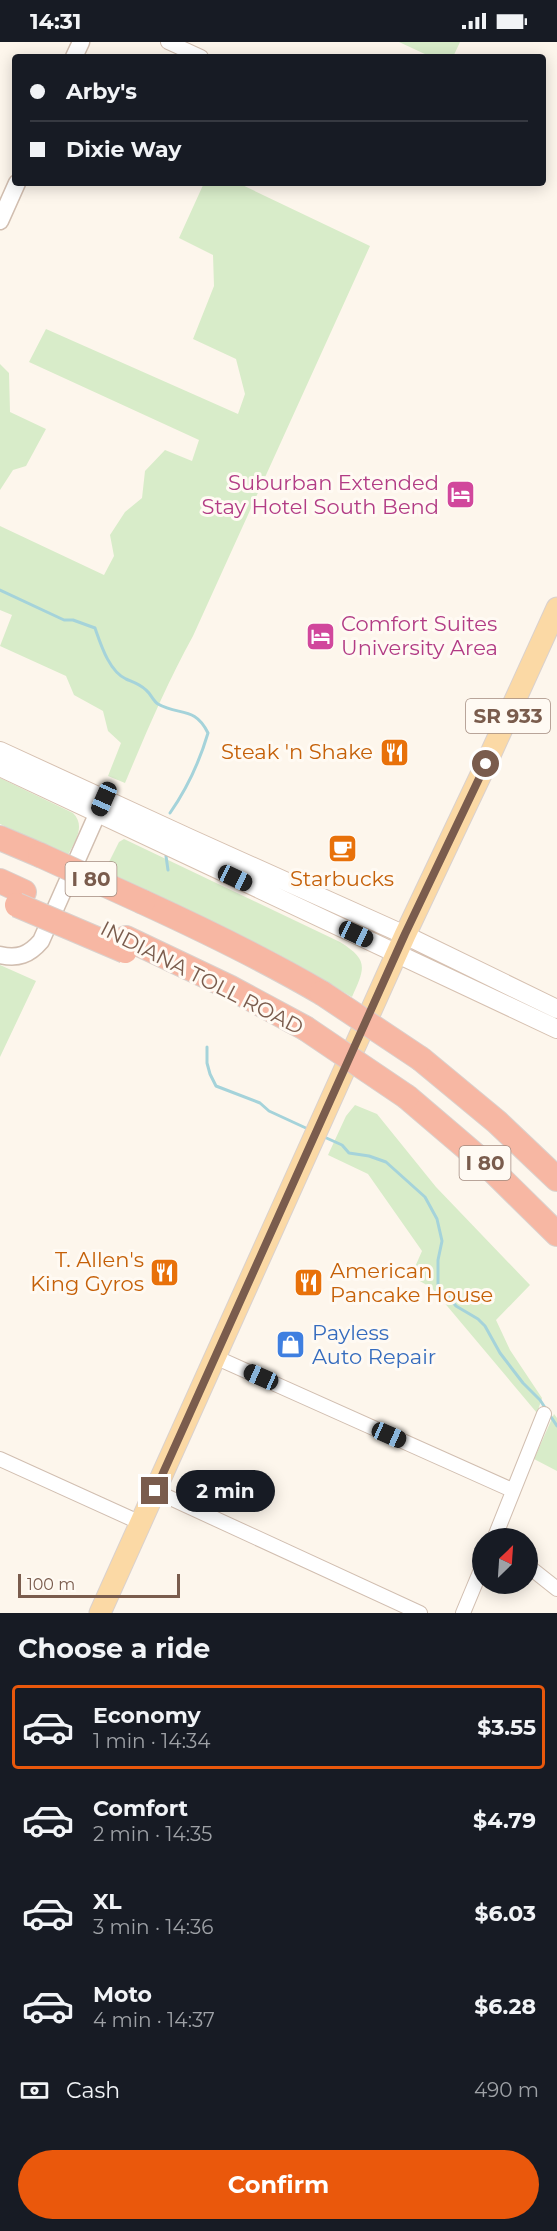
<!DOCTYPE html>
<html lang="en">
<head>
<meta charset="utf-8">
<style>
	body { margin:0; font-family:Montserrat,sans-serif; background:#242831; color:#f1f3f6; height:100vh; display:flex; flex-direction:column; font-size:22px; white-space:nowrap }
	* { box-sizing:border-box; margin:0 }
	p { font-size:20px; color:#9ea1a6 }
	.icon { flex:none; width:33px; height:33px; fill:none; stroke:currentColor; stroke-width:2; stroke-linecap:round; stroke-linejoin:round }
	.map { position:relative; height:1571px; overflow:hidden }
	.sheet { display:flex; flex-direction:column; background:#171b24; flex:1 }
	.sheet>* { flex:none }
	.top-card { position:absolute; left:12px; top:12px; width:534px; height:132px; border-radius:6px; box-shadow:0 3px 15px #0003; display:grid; align-content:center; height:132px; padding:0 18px; background:#171b24 }
	.needle { width:39px; rotate:25deg }
	.buttons { position:absolute; left:472px; top:1486px; display:grid; gap:12px }
	.buttons a { display:grid; place-items:center; width:66px; height:66px; border-radius:50%; background:#171b24; box-shadow:0 3px 15px #0003; font-size:30px }
	.scale { position:absolute; left:18px; bottom:15px; width:162px; box-sizing:border-box; padding-left:6px; border:3px solid #7a5c4d; border-top:0; font-size:16px; line-height:21px; white-space:nowrap; color:#7a5c4d; -webkit-text-stroke:4px #fffaf3; paint-order:stroke }
	.end { position:absolute; width:27px; height:27px; margin:-14px; border:8px solid #7a5c4d; background:#fff; box-shadow:0 0 0 3px #fff }
	.from { border-radius:50% }
	.bubble { position:absolute; height:42px; border-radius:21px; background:#171b24; box-shadow:0 3px 15px #0003; font-size:20px; font-weight:700; line-height:42px; text-align:center }
	.car { position:absolute; width:18px; height:36px; margin:-18px -9px; border-radius:8px; box-shadow:0 0 4px 2px #0007; background:linear-gradient(#222 24%,#8ab4d8 0 40%,#222 0 76%,#8ab4d8 0 86%,#222 0) }
	.top-card b { display:flex; align-items:center; gap:21px; height:57px; font-size:22px }
	.top-card b+b { border-top:2px solid #363941 }
	.top-card i { width:15px; height:15px; background:#f1f3f6 }
	ul { padding:0; list-style:none }
	li { display:flex; align-items:center; gap:18px; height:84px; margin:0 12px 9px; padding:0 6px; border:3px solid transparent; border-radius:6px }
	li div { flex:1 }
	li b { display:block; font-size:22px }
	li em { font-style:normal; font-weight:700 }
	li.current { border-color:#ea580c }
	li>.icon { width:54px; height:54px; stroke-width:1.5 }
	h2 { padding:0 18px; font-size:27px; line-height:72px }
	.pay { display:flex; align-items:center; gap:15px; height:66px; padding:0 18px; font-size:22px }
	.pay p { margin-inline-start:auto }
	.cta { display:flex; gap:12px; margin-top:auto; padding:12px 18px }
	.cta a { flex:1; height:69px; border-radius:36px; background:#ea580c; color:#fff; font-size:24px; font-weight:700; line-height:69px; text-align:center }
	.status { display:flex; justify-content:space-between; align-items:center; height:42px; padding:0 30px; background:#171b24; direction:ltr }
	.status svg { height:16px; fill:currentColor }
	.map>svg:first-child { display:block }
	.green { fill:#d8ecc9 }
	.lines { fill:none; stroke-linecap:round; stroke-linejoin:round }
	.stream { stroke:#a5d3da; stroke-width:3 }
	.minor-casing { stroke:#d1beb0; stroke-width:16 }
	.tertiary-casing { stroke:#d1beb0; stroke-width:19 }
	.secondary-casing { stroke:#d6c0b0; stroke-width:20 }
	.primary-casing { stroke:#dad1cd; stroke-width:23 }
	.motorway-casing { stroke:#dad1cd; stroke-width:26 }
	.minor { stroke:#fff; stroke-width:14 }
	.tertiary { stroke:#fff; stroke-width:16 }
	.secondary { stroke:#fff; stroke-width:18 }
	.primary { stroke:#fbd9a5; stroke-width:21 }
	.motorway { stroke:#f7b7a3; stroke-width:24 }
	.motorway-bridge-casing { stroke:#dad1cd; stroke-width:26; stroke-linecap:butt }
	.motorway-bridge { stroke:#f7b7a3; stroke-width:24 }
	.route { stroke:#7a5c4d; stroke-width:8 }
	.labels { text-anchor:middle; stroke-width:6; stroke-linejoin:round; paint-order:stroke }
	.shield { fill:#fffaf3; stroke:#a28b7f; stroke-width:1.5 }
	.shield-label { font-size:20px; font-weight:bold; fill:#7a5c4d }
	.hotel-label { font-size:21px; fill:#b23c85; stroke:#fffaf3; text-anchor:end }
	.food-label { font-size:21px; fill:#c56008; stroke:#fffaf3; text-anchor:end }
	.street-label { font-size:21px; fill:#7a5c4d; stroke:#fffaf3 }
	.shop-label { font-size:21px; fill:#366cbe; stroke:#fffaf3; text-anchor:start }
</style>
</head>
<body>
<div class="status"><b>14:31</b><svg viewBox="0 0 49 12"><path d="M0 12V9h3v3zM5 12V6h3v6zM10 12V3h3v9zM15 12V0h3v12zM26 1h20v11H26zM47 4h2v5h-2z"/></svg></div>
<div class="map">
<svg width="557" height="1571" viewBox="0 0 557 1571">
	<rect width="100%" height="100%" fill="#fdf6ec"/>
	<path class="green" d="M 399,0 L 460,0 L 453,15 L 427,15 L 427,13 Z
		M 204,141 L 238,141 L 370,204 L 193,594 C 167,641 146,691 125,741 L 108,734 L 121,701 L 108,689 L 103,669 L 74,653 L 66,634 L 0,604 L 12,573 L 0,568 L 0,484 L 104,533 L 114,514 L 110,493 L 125,470 L 142,456 L 145,429 L 165,408 L 192,419 L 199,398 L 29,320 L 46,287 L 238,372 L 245,352 L 236,317 L 193,297 L 214,244 L 213,213 L 179,196 Z
		M 0,322 L 9,331 L 10,370 L 46,387 L 26,424 L 13,428 L 0,448 Z
		M 0,736 L 73,771 C 86,784 75,799 68,813 L 0,782 Z
		M 124,797 L 340,900 C 369,918 365,926 352,955 L 276,911 L 104,830 L 119,800 Z
		M 0,923 L 36,939 L 0,1015 Z
		M 355,1063 L 377,1072 L 436,1145 L 530,1243 L 496,1278 L 510,1308 L 542,1356 L 537,1371 L 432,1246 L 411,1234 L 422,1209 L 368,1132 L 328,1113 L 346,1074 Z
		M 554,1372 L 557,1376 L 557,1429 L 534,1417 Z"/>
	<g class="lines">
		<path class="stream" d="M 0,548 L 64,578 L 73,578 L 95,586 C 101,603 109,629 126,637 C 133,640 140,642 146,648 C 151,652 153,659 158,662 C 179,674 195,664 208,691 C 200,718 186,748 170,771
			M 166,814 L 168,828
			M 207,1005 L 207,1021 L 210,1032 L 216,1044 L 260,1061 L 269,1069 L 308,1087
			M 322,1094 L 342,1103 L 349,1111 L 369,1114 L 386,1120 L 425,1155 L 437,1177 L 442,1199 L 438,1218 L 438,1243 L 456,1264 L 478,1277 L 485,1284 L 500,1311 L 523,1341 L 540,1358 L 557,1384"/>
		<defs>
			<path id="minor" d="M 168,0 L 201,15
				M 215,1315 L 512,1448
				M 0,1417 L 141,1481
				M 155,1449 L 420,1571
				M 494,1497 L 544,1372
				M 528,1524 L 557,1547
				M 463,1571 L 483,1523"/>
			<path id="tertiary" d="M 74,15 L 81,0
				M 0,179 L 17,141
				M 0,913 C 18,917 29,913 41,899 L 103,759"/>
			<path id="secondary" d="M 0,709 L 189,796 L 405,893 L 557,967
				M 0,725 L 557,987"/>
			<path id="primary" d="M 100,1571 L 405,893 L 486,722 L 557,566"/>
			<path id="motorway" d="M 0,796 L 40,813
				M 0,839 L 24,850
				M 143,860 C 204,888 264,917 322,951
				M 126,896 L 229,945 L 305,986
				M 421,1017 L 497,1080 L 557,1137
				M 407,1055 L 489,1125 L 557,1192"/>
		</defs>
		<use href="#minor" class="minor-casing"/>
		<use href="#tertiary" class="tertiary-casing"/>
		<use href="#secondary" class="secondary-casing"/>
		<use href="#primary" class="primary-casing"/>
		<use href="#motorway" class="motorway-casing"/>
		<use href="#minor" class="minor"/>
		<use href="#tertiary" class="tertiary"/>
		<use href="#secondary" class="secondary"/>
		<use href="#primary" class="primary"/>
		<use href="#motorway" class="motorway"/>
		<defs>
			<path id="motorway-bridge" d="M 40,813 L 143,860
				M 17,863 L 125,909
				M 322,951 L 421,1017
				M 305,986 L 407,1055"/>
		</defs>
		<use href="#motorway-bridge" class="motorway-bridge-casing"/>
		<use href="#motorway-bridge" class="motorway-bridge"/>
	</g>
	<g class="lines">
		<path class="route" d="M 155,1449 L 405,892 L 486,722"/>
	</g>
	<defs>
		<symbol id="hotel-square" viewBox="-11 -11 22 22"><rect x="-9" y="-9" width="18" height="18" rx="4" fill="#d1479c" stroke="#fffaf3"/><path d="M-6-4.5h1.5V1H6V5H4.5V3h-9V5H-6ZM-4 0a1.8 1.8 0 1 1 3.6 0ZM.5 0V-2.5h3Q6-2.5 6 0Z" fill="#fff"/></symbol>
		<symbol id="restaurant-square" viewBox="-11 -11 22 22"><rect x="-9" y="-9" width="18" height="18" rx="4" fill="#e8710a" stroke="#fffaf3"/><path d="M-5-6h1v4h1v-4h1v4h1v-4h1v5L-1.5 .5V6h-2V.5L-5-1ZM5-6V6H3V1.5H1.5Q1.5-4 5-6Z" fill="#fff"/></symbol>
		<symbol id="cafe-square" viewBox="-11 -11 22 22"><rect x="-9" y="-9" width="18" height="18" rx="4" fill="#e8710a" stroke="#fffaf3"/><path d="M-5.5-4.5H6V0H3Q3 3.5 0 3.5H-2.5Q-5.5 3.5-5.5 0ZM3-3.2v2h1.7v-2ZM-6 4.5H4V6H-6Z" fill="#fff"/></symbol>
		<symbol id="shop-square" viewBox="-11 -11 22 22"><rect x="-9" y="-9" width="18" height="18" rx="4" fill="#3f7fe0" stroke="#fffaf3"/><path d="M-5-2.5h2.3a2.7 3.5 0 0 1 5.4 0H5L5.5 6h-11ZM-1.5-2.5h3a1.5 2.3 0 0 0-3 0Z" fill="#fff"/></symbol>
	</defs>
	<g fill-rule="evenodd">
		<use href="#hotel-square" x="444" y="436" width="33" height="33"/>
		<use href="#hotel-square" x="304" y="578" width="33" height="33"/>
		<use href="#restaurant-square" x="378" y="694" width="33" height="33"/>
		<use href="#cafe-square" x="326" y="790" width="33" height="33"/>
		<use href="#restaurant-square" x="148" y="1214" width="33" height="33"/>
		<use href="#restaurant-square" x="292" y="1224" width="33" height="33"/>
		<use href="#shop-square" x="274" y="1286" width="33" height="33"/>
	</g>
	<g class="labels">
		<g class="shield">
			<rect x="466" y="657" width="84" height="34" rx="4.5"/>
			<rect x="65.5" y="820" width="51" height="34" rx="4.5"/>
			<rect x="459.5" y="1104" width="51" height="34" rx="4.5"/>
		</g>
		<g class="shield-label">
			<text x="508" y="681">SR 933</text>
			<text x="91" y="844">I 80</text>
			<text x="485" y="1128">I 80</text>
		</g>
		<g class="hotel-label">
			<text x="439" y="448">Suburban Extended<tspan x="439" dy="24">Stay Hotel South Bend</tspan></text>
			<text x="341" y="589" text-anchor="start">Comfort Suites<tspan x="341" dy="24">University Area</tspan></text>
		</g>
		<g class="food-label">
			<text x="373" y="717">Steak 'n Shake</text>
			<text x="342" y="844" text-anchor="middle">Starbucks</text>
			<text x="144" y="1225">T. Allen's<tspan x="144" dy="24">King Gyros</tspan></text>
			<text x="330" y="1236" text-anchor="start">American<tspan x="330" dy="24">Pancake House</tspan></text>
		</g>
		<g class="street-label">
			<text transform="translate(202 936) rotate(27)" y="7">INDIANA TOLL ROAD</text>
		</g>
		<g class="shop-label">
			<text x="312" y="1298">Payless<tspan x="312" dy="24">Auto Repair</tspan></text>
		</g>
	</g>
</svg>
<div class="buttons">
<a><svg class="needle" viewBox="-14 -14 28 28"><path d="M0-13l5 13h-10z" fill="#e53935"/><path d="M0 13l5-13h-10z" fill="#9ea1a6"/></svg></a>
</div>
<div class="scale">100 m</div>
<i class="end from" style="left:486px;top:722px"></i>
<i class="end" style="left:155px;top:1449px"></i>
<div class="bubble" style="left:176px;top:1428px;width:99px">2 min</div>
<i class="car" style="left:104px;top:757px;rotate:204deg"></i>
<i class="car" style="left:235px;top:836px;rotate:115deg"></i>
<i class="car" style="left:356px;top:892px;rotate:115deg"></i>
<i class="car" style="left:261px;top:1335px;rotate:294deg"></i>
<i class="car" style="left:389px;top:1393px;rotate:114deg"></i>
<div class="top-card">
<b><i class="from"></i>Arby's</b>
<b><i></i>Dixie Way</b>
</div>
</div>
<section class="sheet">
<h2>Choose a ride</h2>
<ul>
<li class="current"><svg class="icon" aria-label="car" viewBox="0 0 24 24"><path d="M5 17H2v-5l4-1 3-4h7l3 4 3 1v5h-3M9 17h6M6 11h13"/><circle cx="7" cy="17" r="2"/><circle cx="17" cy="17" r="2"/></svg><div><b>Economy</b><p>1 min · 14:34</p></div><em>$3.55</em></li>
<li><svg class="icon" aria-label="car" viewBox="0 0 24 24"><path d="M5 17H2v-5l4-1 3-4h7l3 4 3 1v5h-3M9 17h6M6 11h13"/><circle cx="7" cy="17" r="2"/><circle cx="17" cy="17" r="2"/></svg><div><b>Comfort</b><p>2 min · 14:35</p></div><em>$4.79</em></li>
<li><svg class="icon" aria-label="car" viewBox="0 0 24 24"><path d="M5 17H2v-5l4-1 3-4h7l3 4 3 1v5h-3M9 17h6M6 11h13"/><circle cx="7" cy="17" r="2"/><circle cx="17" cy="17" r="2"/></svg><div><b>XL</b><p>3 min · 14:36</p></div><em>$6.03</em></li>
<li><svg class="icon" aria-label="car" viewBox="0 0 24 24"><path d="M5 17H2v-5l4-1 3-4h7l3 4 3 1v5h-3M9 17h6M6 11h13"/><circle cx="7" cy="17" r="2"/><circle cx="17" cy="17" r="2"/></svg><div><b>Moto</b><p>4 min · 14:37</p></div><em>$6.28</em></li>
</ul>
<div class="pay"><svg class="icon" aria-label="cash" viewBox="0 0 24 24"><path d="M3 7h18v10H3z"/><circle cx="12" cy="12" r="2"/></svg>Cash<p>490 m</p></div>
<div class="cta"><a>Confirm</a></div>
</section>
</body>
</html>
